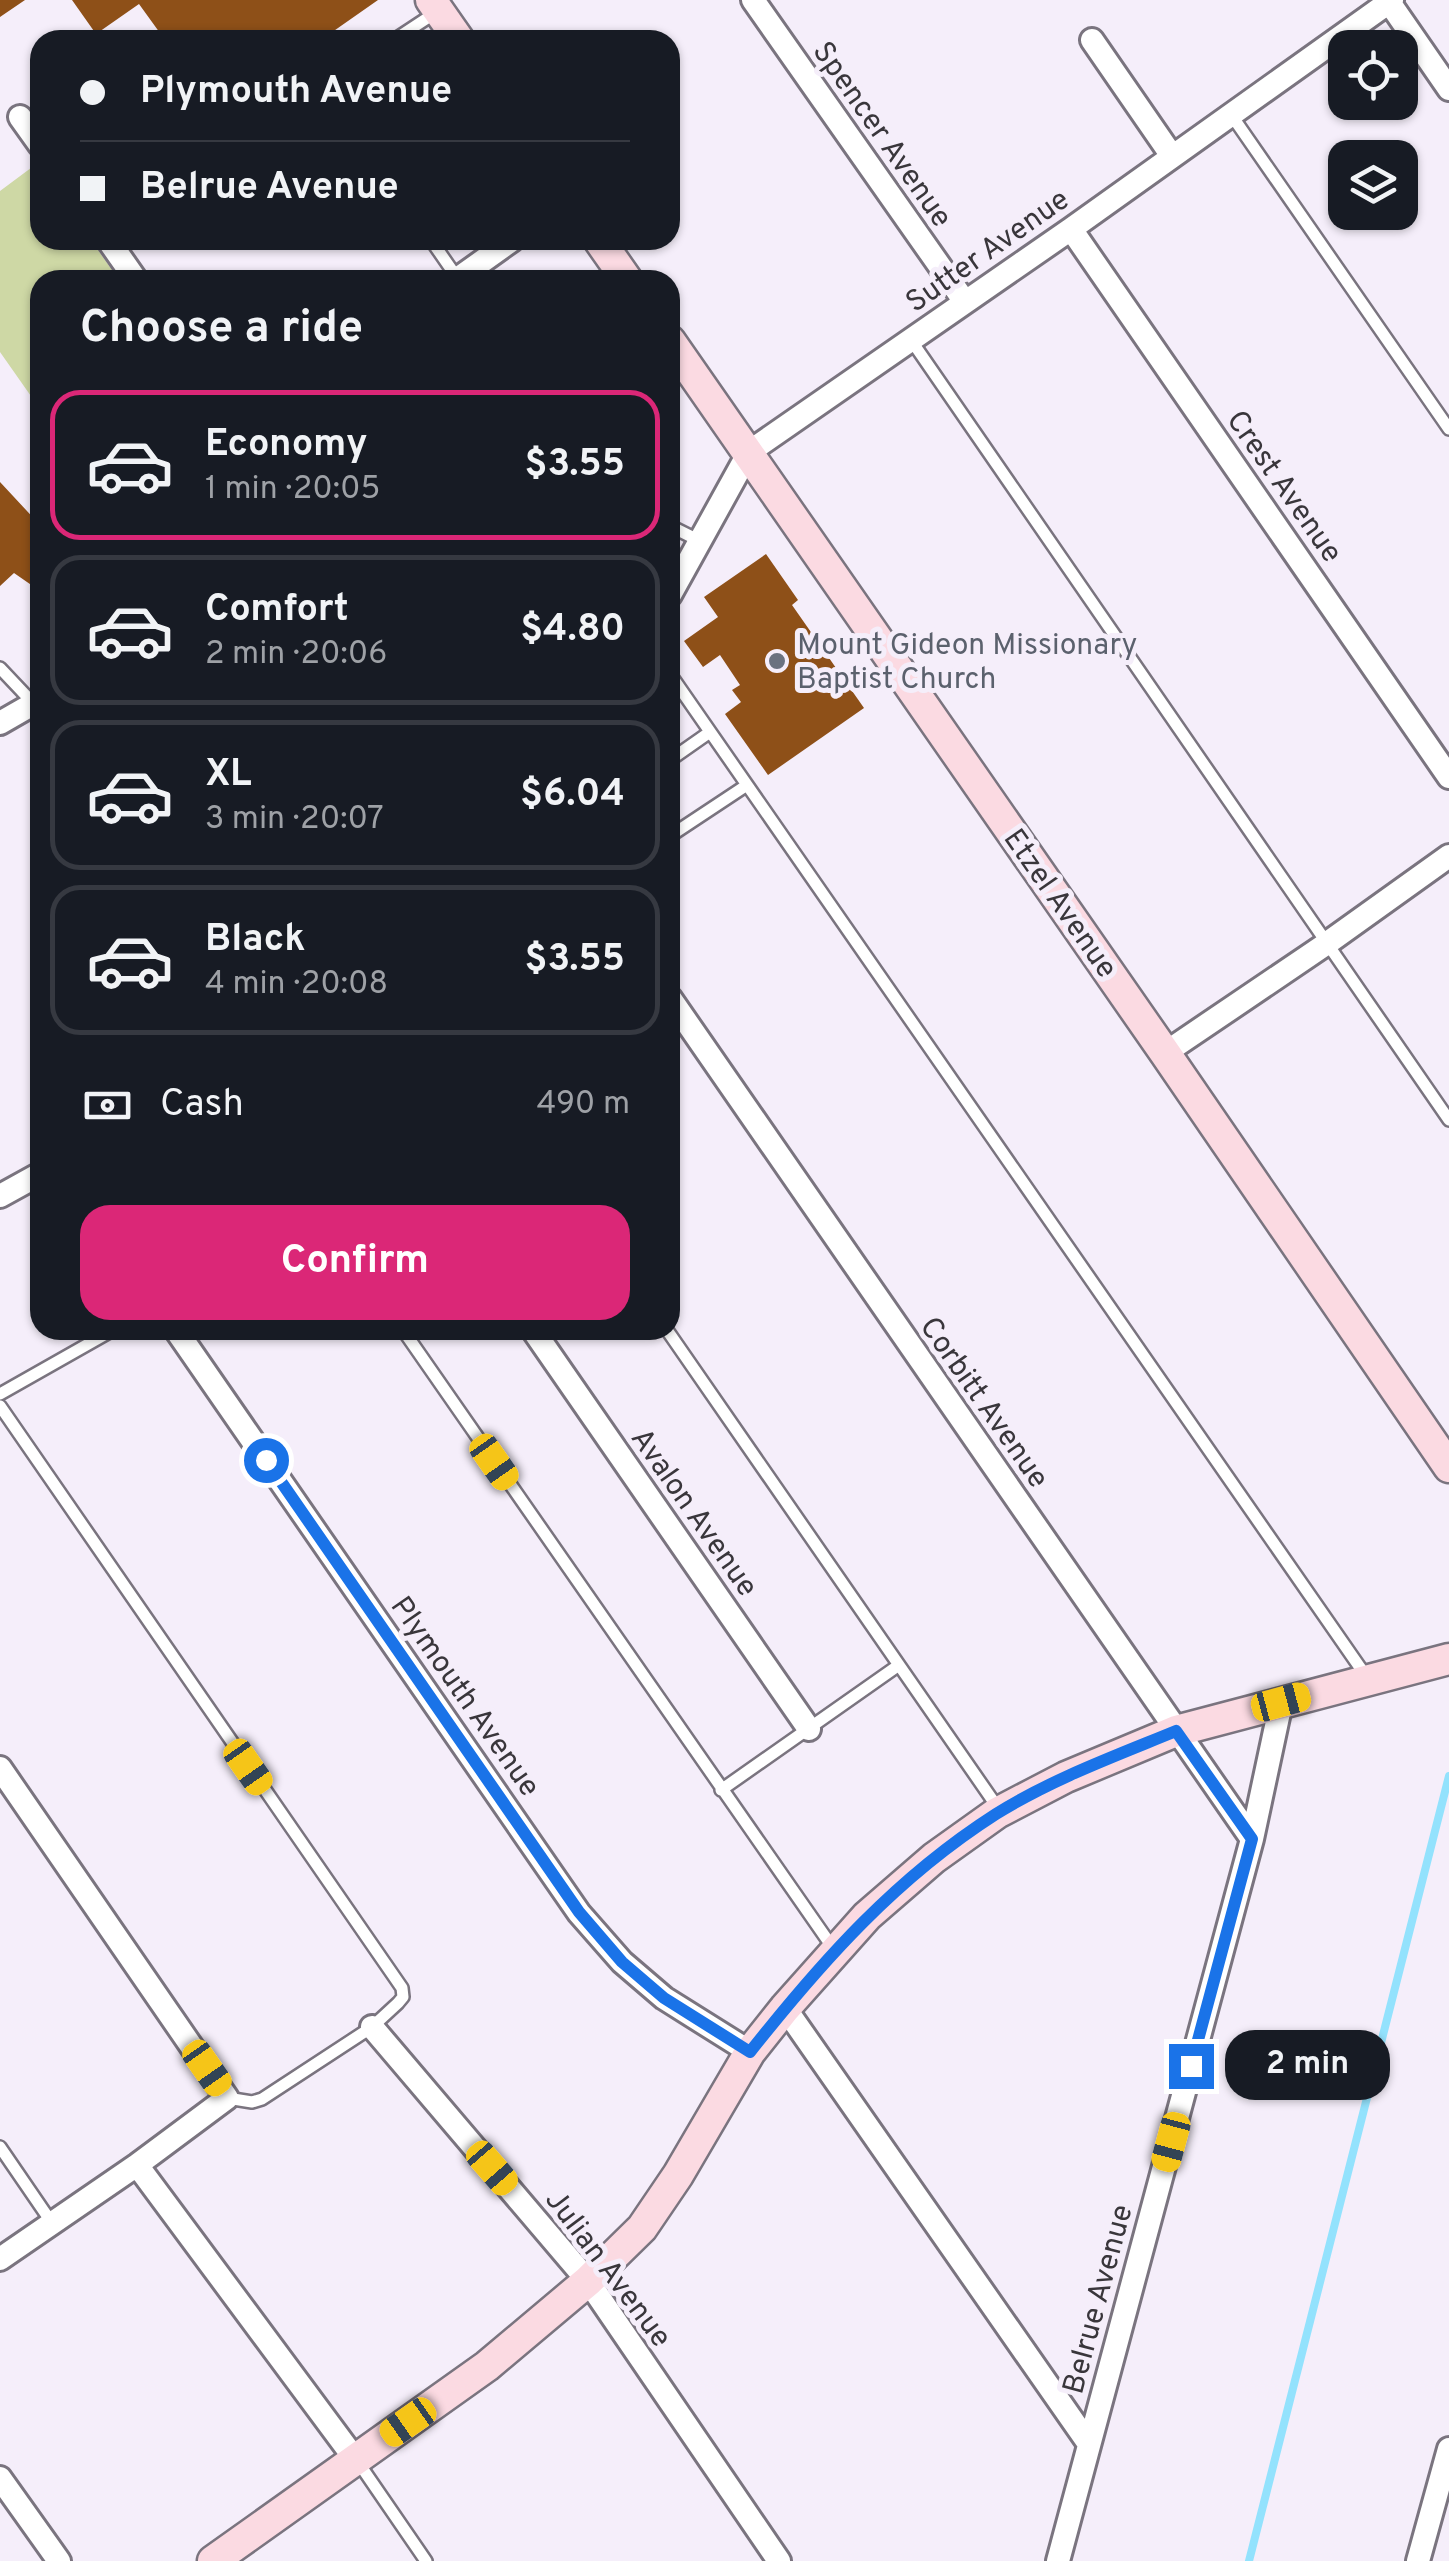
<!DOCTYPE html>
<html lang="en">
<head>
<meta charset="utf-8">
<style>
	body { margin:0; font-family:Overpass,sans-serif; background:#242831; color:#f1f3f6; height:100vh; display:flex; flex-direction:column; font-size:38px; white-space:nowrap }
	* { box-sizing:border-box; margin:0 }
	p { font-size:32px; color:#9ea1a6 }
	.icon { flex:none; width:55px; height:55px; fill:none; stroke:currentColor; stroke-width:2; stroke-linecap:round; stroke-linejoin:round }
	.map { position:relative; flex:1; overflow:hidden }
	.sheet { position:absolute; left:30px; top:270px; width:650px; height:1070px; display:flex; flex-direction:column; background:#171b24; border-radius:30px; box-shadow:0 2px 8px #0004 }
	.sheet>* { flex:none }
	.guide { position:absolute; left:30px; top:30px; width:650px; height:220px; border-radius:30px; box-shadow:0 2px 8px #0004; display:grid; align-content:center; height:220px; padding:0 50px; background:#171b24 }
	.buttons { position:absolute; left:1328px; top:30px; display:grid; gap:20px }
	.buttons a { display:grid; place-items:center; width:90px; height:90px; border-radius:20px; background:#171b24; box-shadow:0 2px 8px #0004; font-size:50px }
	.end { position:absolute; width:45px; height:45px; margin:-22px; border:12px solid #1a73e8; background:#fff; box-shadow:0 0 0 5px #fff }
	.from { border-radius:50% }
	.bubble { position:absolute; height:70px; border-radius:30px; background:#171b24; box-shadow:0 2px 8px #0004; font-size:32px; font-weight:700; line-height:70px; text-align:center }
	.car { position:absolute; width:30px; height:60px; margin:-30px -15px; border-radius:12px; box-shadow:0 0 8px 2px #0007; background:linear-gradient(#f5c518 24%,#345 0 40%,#f5c518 0 76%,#345 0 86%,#f5c518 0) }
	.guide b { display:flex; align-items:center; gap:35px; height:95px; font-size:38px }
	.guide b+b { border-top:2px solid #363941 }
	.guide i { width:25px; height:25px; background:#f1f3f6 }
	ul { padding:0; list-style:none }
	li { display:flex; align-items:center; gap:30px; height:150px; margin:0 20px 15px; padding:0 30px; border:5px solid #363941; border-radius:30px }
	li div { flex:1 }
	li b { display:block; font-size:38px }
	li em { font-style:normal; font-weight:700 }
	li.active { border-color:#db2777 }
	li>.icon { width:90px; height:90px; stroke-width:1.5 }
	h2 { padding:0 50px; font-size:45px; line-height:120px }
	.pay { display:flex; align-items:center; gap:25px; height:110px; padding:0 50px; font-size:38px }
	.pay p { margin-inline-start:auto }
	.cta { display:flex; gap:20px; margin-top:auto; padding:20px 50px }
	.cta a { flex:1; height:115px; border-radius:30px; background:#db2777; color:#fff; font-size:40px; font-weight:700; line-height:115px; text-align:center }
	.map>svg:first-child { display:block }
	.green { fill:#ced8a5 }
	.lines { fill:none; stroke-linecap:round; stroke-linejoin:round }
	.stream { stroke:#93e2fd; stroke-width:8 }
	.building { fill:#8e5018 }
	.lane-casing { stroke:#7a747f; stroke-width:16 }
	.street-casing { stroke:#7a747f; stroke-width:28 }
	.secondary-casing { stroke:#7a747f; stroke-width:35 }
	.lane { stroke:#fff; stroke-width:11 }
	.street { stroke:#fff; stroke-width:22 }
	.secondary { stroke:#fbdae2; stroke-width:30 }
	.route { stroke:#1a73e8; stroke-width:12 }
	.worship-dot { fill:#6b7280; stroke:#f5eefa; stroke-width:4 }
	.labels { text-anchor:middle; stroke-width:10; stroke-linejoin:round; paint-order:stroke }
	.street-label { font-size:30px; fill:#39363b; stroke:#f5eefa }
	.worship-label { font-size:30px; fill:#5b616d; stroke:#f5eefa; text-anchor:start }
</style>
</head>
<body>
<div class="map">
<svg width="1449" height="2561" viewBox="0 0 1449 2561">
	<rect width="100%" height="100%" fill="#f5eefa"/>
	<path class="green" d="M 39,162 L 40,240 L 91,240 L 119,280 L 40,280 L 40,409 L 0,352 L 0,191 Z"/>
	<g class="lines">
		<path class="stream" d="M 1249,2561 L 1449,1776"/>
	</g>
	<path class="building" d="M 0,0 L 25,0 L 0,17 Z
		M 72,0 L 378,0 L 328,35 L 331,40 L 165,40 L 139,4 L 96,34 Z
		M 0,482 L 40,525 L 40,591 L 14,573 L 0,586 Z
		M 766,554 L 798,600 L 792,605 L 864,708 L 768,775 L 725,714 L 741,702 L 732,690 L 740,685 L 720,655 L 703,667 L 684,641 L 718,617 L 704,597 Z"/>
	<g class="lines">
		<defs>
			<path id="lane" d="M 394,40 L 438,11
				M 1230,113 L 1449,429
				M 431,240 L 458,279
				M 911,340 L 1449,1120
				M 670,526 L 700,541
				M 0,668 L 34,704
				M 670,674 L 1368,1679
				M 670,760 L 710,732
				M 670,836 L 747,785
				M 403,1330 L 833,1948
				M 667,1330 L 998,1808
				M 0,1394 L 113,1330
				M 0,1406 L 402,1988 L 403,1997 L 398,2003 L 372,2027 L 262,2099 L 252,2102 L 227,2098
				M 721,1790 L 899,1665
				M 0,2147 L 52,2223
				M 358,2462 L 426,2561"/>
			<path id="street" d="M 753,0 L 965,302
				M 1389,2 L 1449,89
				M 1092,40 L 1172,156
				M 20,117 L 40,145
				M 1071,229 L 1449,777
				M 108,240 L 136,280
				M 456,280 L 512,240
				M 670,595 L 749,452 L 1071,229 L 1392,0
				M 0,723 L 40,700
				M 670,998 L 1252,1839
				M 1165,1053 L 1326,944 L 1449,856
				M 0,1196 L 40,1174
				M 176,1330 L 579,1913 L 622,1962 L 664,1998 L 750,2052
				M 533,1330 L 809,1729
				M 0,1768 L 227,2098 L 137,2165 L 0,2259
				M 785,2008 L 1089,2444
				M 372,2027 L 588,2281 L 779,2561
				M 137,2165 L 355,2459
				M 0,2478 L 59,2561
				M 1058,2561 L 1252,1839 L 1281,1703
				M 1418,2561 L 1449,2449"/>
			<path id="secondary" d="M 431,0 L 459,40
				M 599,240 L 627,280
				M 670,341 L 1165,1053 L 1449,1467
				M 213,2561 L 487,2366 L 588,2281 L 642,2228 L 678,2175 L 750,2052 L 785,2008 L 867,1916 L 934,1858 L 997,1813 L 1066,1777 L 1176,1731 L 1449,1659"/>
		</defs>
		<use href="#lane" class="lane-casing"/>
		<use href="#street" class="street-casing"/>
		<use href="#secondary" class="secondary-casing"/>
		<use href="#lane" class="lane"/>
		<use href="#street" class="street"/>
		<use href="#secondary" class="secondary"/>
	</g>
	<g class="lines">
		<path class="route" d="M 266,1460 L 579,1912 L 622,1962 L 664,1998 L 750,2052 C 823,1960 896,1878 996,1814 C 1052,1779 1115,1756 1176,1731 L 1252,1839 L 1191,2066"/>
	</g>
	<circle class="worship-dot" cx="777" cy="661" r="10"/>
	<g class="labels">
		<g class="street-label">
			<text transform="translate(883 134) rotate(55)" y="10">Spencer Avenue</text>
			<text transform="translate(987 250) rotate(-35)" y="10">Sutter Avenue</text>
			<text transform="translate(1285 486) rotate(55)" y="10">Crest Avenue</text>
			<text transform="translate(1061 903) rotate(55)" y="10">Etzel Avenue</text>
			<text transform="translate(985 1402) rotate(55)" y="10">Corbitt Avenue</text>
			<text transform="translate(695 1512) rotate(55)" y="10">Avalon Avenue</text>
			<text transform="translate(466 1696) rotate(55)" y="10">Plymouth Avenue</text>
			<text transform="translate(609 2268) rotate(53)" y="10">Julian Avenue</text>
			<text transform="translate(1097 2299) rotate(-75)" y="10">Belrue Avenue</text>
		</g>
		<g class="worship-label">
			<text x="797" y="654">Mount Gideon Missionary<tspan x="797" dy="34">Baptist Church</tspan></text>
		</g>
	</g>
</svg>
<div class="buttons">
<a><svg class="icon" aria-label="locate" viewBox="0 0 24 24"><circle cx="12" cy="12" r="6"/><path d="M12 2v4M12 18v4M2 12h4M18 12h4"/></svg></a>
<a><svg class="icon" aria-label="layers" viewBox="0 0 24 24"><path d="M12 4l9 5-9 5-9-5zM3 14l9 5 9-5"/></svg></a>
</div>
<i class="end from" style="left:266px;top:1460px"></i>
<i class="end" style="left:1191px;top:2066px"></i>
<div class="bubble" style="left:1225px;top:2030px;width:165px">2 min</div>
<i class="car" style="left:494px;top:1462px;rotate:145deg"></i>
<i class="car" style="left:1281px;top:1702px;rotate:75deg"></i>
<i class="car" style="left:248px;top:1767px;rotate:145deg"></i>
<i class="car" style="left:207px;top:2068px;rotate:145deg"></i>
<i class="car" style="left:1171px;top:2142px;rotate:195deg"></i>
<i class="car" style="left:492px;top:2168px;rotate:139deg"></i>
<i class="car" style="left:408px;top:2422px;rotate:235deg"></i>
<div class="guide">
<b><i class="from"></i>Plymouth Avenue</b>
<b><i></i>Belrue Avenue</b>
</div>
<section class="sheet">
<h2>Choose a ride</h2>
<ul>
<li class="active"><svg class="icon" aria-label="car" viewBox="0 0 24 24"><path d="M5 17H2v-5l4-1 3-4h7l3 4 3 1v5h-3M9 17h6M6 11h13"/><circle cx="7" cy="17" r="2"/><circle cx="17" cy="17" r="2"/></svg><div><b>Economy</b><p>1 min · 20:05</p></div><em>$3.55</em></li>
<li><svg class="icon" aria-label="car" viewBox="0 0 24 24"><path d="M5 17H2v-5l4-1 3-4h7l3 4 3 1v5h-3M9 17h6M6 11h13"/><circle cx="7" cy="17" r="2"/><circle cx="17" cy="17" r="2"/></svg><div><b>Comfort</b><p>2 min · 20:06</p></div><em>$4.80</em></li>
<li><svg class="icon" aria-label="car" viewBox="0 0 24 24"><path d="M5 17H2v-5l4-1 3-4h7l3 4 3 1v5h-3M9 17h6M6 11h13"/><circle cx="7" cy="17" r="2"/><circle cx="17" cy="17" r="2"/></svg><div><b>XL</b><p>3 min · 20:07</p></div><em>$6.04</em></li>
<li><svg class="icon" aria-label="car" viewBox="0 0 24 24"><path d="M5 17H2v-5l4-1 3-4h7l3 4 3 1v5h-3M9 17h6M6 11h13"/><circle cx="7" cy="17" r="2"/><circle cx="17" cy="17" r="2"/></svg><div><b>Black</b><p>4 min · 20:08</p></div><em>$3.55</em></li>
</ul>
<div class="pay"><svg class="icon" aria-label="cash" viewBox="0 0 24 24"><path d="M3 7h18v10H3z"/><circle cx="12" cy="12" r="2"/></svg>Cash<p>490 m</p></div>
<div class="cta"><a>Confirm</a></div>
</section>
</div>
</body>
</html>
